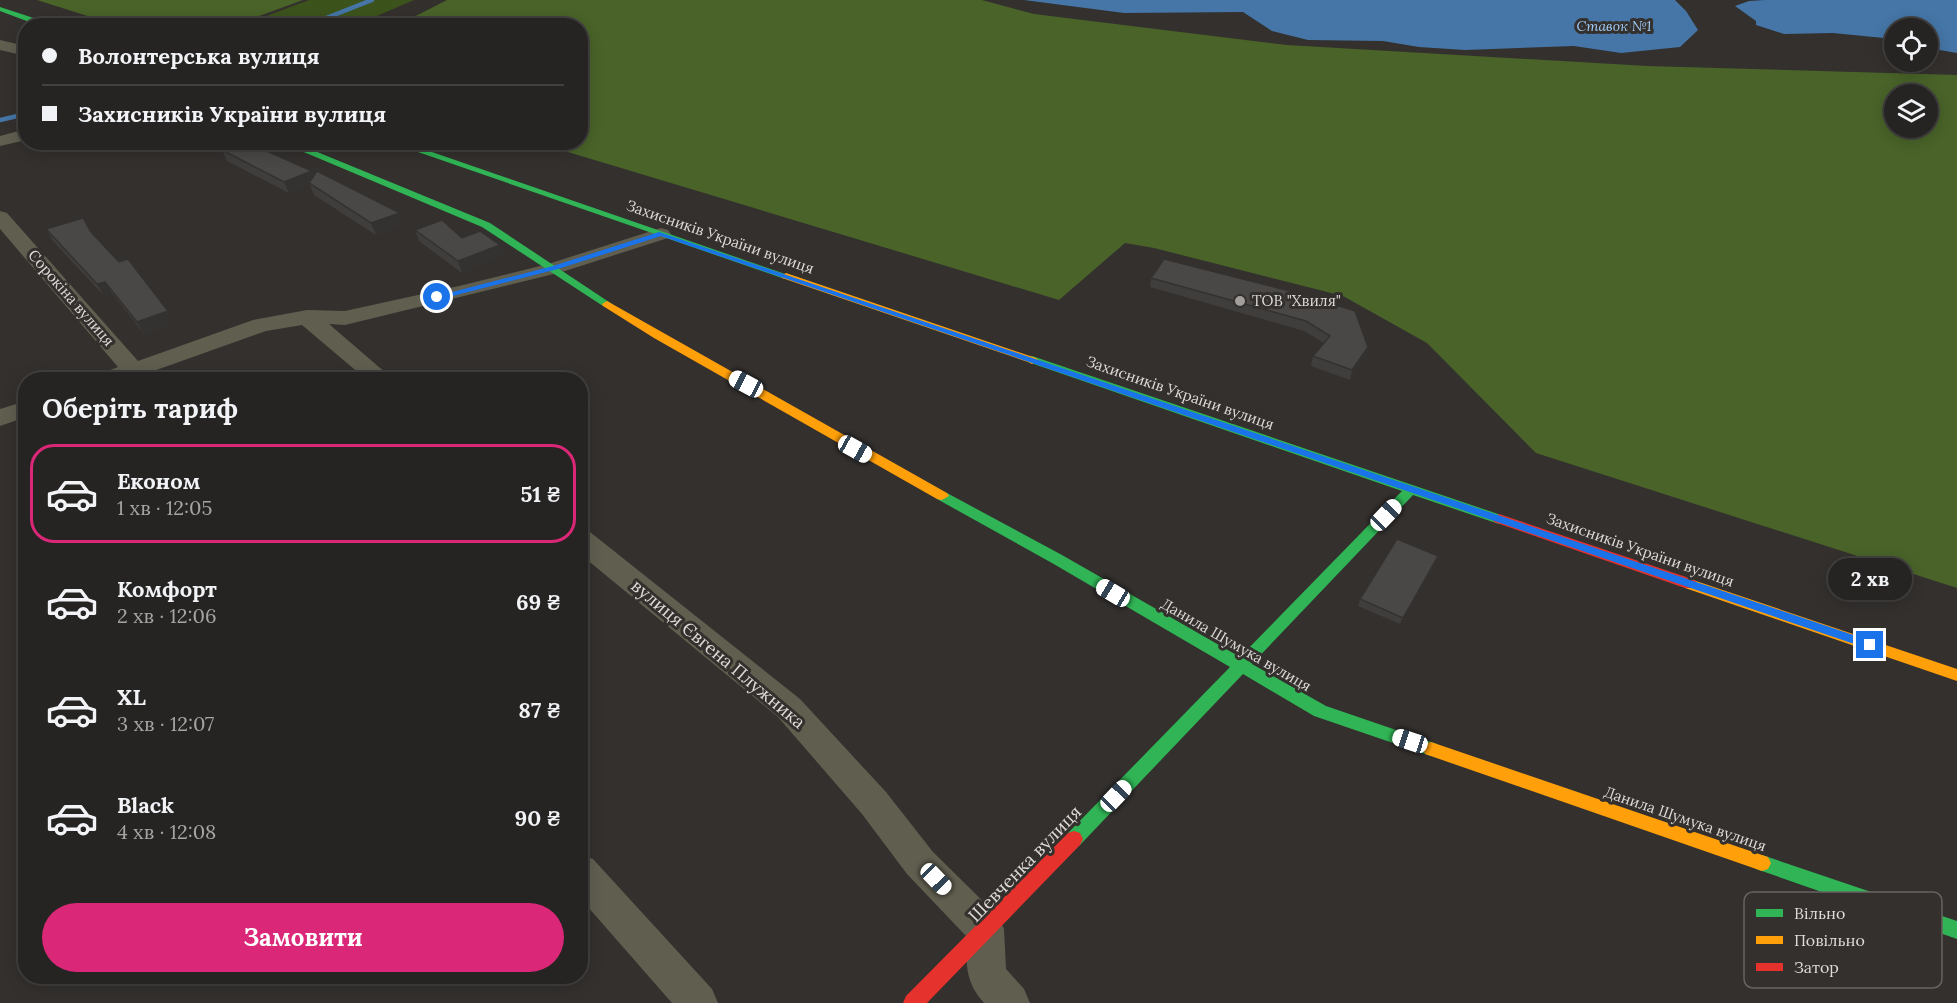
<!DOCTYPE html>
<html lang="uk">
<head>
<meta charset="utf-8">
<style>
	body { margin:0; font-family:Lora,serif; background:#32302f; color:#f1f3f6; height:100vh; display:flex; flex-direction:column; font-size:22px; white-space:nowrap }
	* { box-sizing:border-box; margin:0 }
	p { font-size:20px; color:#a4a4a5 }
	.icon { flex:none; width:33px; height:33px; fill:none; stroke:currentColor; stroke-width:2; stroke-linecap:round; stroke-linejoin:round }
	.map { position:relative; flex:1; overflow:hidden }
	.drawer { position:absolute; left:18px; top:372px; width:570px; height:612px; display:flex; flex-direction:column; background:#262422; border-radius:24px; box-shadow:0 3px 15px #0003,0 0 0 2px #424140 }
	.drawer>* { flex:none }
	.hud { position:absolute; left:18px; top:18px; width:570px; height:132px; border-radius:24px; box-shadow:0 3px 15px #0003,0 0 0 2px #424140; display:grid; align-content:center; height:132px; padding:0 24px; background:#262422 }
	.controls { position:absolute; left:1884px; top:18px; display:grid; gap:12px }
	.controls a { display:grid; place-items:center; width:54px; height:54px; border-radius:50%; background:#262422; box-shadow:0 3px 15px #0003,0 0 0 2px #424140; font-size:30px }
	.end { position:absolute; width:27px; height:27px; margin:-14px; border:8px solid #1a73e8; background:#fff; box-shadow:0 0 0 3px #fff }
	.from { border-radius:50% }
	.bubble { position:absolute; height:42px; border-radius:21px; background:#262422; box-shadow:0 3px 15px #0003,0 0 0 2px #424140; font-size:20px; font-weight:700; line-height:42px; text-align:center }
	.car { position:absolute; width:18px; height:36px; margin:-18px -9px; border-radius:8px; box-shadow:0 0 4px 2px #0007; background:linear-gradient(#fff 24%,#345 0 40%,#fff 0 76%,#345 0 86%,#fff 0) }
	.hud b { display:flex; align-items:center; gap:21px; height:57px; font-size:22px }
	.hud b+b { border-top:2px solid #424140 }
	.hud i { width:15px; height:15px; background:#f1f3f6 }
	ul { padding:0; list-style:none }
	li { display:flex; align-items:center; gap:18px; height:99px; margin:0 12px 9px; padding:0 12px; border:3px solid transparent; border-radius:24px }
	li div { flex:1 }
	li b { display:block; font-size:22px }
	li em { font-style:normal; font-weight:700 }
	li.on { border-color:#db2777 }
	li>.icon { width:54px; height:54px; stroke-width:1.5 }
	h2 { padding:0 24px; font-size:27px; line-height:72px }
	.button { display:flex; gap:12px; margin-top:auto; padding:12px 24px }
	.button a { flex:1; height:69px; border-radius:36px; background:#db2777; color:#fff; font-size:24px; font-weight:700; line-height:69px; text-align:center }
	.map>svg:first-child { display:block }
	.green { fill:#3d531c }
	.forest { fill:#496329; fill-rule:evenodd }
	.water { fill:#4576a7 }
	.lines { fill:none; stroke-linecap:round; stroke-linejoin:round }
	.stream { stroke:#4576a7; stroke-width:4.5 }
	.street { fill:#605e4f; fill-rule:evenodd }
	.fast { fill:#30b455; fill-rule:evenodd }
	.slow { fill:#ff9f0a; fill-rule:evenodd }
	.jam { fill:#e5322d; fill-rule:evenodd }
	.wall { fill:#403e3c }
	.shaded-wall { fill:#343231 }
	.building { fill:#4a4846; stroke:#343231; stroke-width:1.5 }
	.route { fill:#1a73e8 }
	.poi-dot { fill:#a29e9c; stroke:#34302d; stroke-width:2 }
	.labels { text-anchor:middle; stroke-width:6; stroke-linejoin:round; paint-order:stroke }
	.far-water-label { font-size:14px; font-style:italic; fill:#9fcbf8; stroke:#34302d }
	.street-label { font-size:15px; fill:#dddad8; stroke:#34302d }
	.poi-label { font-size:15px; fill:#dddad8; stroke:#34302d; text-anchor:start }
	.near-street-label { font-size:18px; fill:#dddad8; stroke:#34302d }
	.key { fill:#34302d; stroke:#676360; stroke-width:1.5 }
	.key-label { font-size:16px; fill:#dddad8 }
</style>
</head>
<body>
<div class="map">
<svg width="1957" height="1003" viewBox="0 0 1957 1003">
	<rect width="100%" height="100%" fill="#33302e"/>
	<path class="green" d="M 309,0 L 414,0 L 356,25 L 243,25 Z"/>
	<path class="forest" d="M 37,0 L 303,0 L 235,25 L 119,26 Z
		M 447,0 L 982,0 L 1034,14 L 1287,45 L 1647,66 L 1957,75 L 1957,588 L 1536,453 L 1427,343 L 1343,296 L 1154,248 L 1125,243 L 1059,300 L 538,143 L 580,142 L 580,26 L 398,25 ZM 1894,94 L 1928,94 L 1928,128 L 1894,128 Z"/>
	<path class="water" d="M 1024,0 L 1675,0 L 1686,11 L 1698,30 L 1680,47 L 1621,53 L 1574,46 L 1465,50 L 1419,47 L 1383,41 L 1308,40 L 1272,31 L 1243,12 L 1124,13 Z
		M 1765,0 L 1957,0 L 1957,53 L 1928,48 L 1928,28 L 1894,28 L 1894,39 L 1833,33 L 1784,34 L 1756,25 L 1756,21 L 1735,6 L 1749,1 Z"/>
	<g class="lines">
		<path class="stream" d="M 306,26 L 372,0
			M 0,120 L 26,114"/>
		<path class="street" d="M 0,40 L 26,46 L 26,56 L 0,50 Z
			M 26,129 L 26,140 L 0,146 L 0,136 Z
			M 0,211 L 7,213 L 138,361 L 253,320 L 307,310 L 345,311 L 459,286 L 548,264 L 661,228 L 668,230 L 671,234 L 668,238 L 562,272 L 345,325 L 329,324 L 394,380 L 367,380 L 302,325 L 266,331 L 148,373 L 154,380 L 93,380 L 97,375 L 118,367 L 0,229 Z
			M 26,401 L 26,417 L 0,426 L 0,409 Z
			M 580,529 L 590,532 L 800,699 L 886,792 L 933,852 L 998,916 L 1004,929 L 1006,969 L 1024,989 L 1030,1003 L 984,1003 C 964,980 967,965 966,936 L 907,874 L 862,814 L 778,717 L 580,554 Z
			M 580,855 L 593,859 L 712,989 L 718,1003 L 672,1003 L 580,898 Z"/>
		<path class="fast" d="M 0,7 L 52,24 L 52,26 L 40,26 L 0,11 Z
			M 280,142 L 293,142 L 490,223 L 612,304 L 607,307 L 603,306 L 482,227 Z
			M 389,142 L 403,142 L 791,276 L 786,279 L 782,278 Z
			M 1032,356 L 1504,516 L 1506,519 L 1499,524 L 1413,495 L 1252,664 L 1326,706 L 1437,744 L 1439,749 L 1437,754 L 1431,756 L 1314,716 L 1243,674 L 1080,845 L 1074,847 L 1068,845 L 1065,839 L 1068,833 L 1230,667 L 1052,563 L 937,499 L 935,496 L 937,493 L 947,493 L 1062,555 L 1240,657 L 1402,491 L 1028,362 L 1026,360 L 1028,358 Z
			M 1762,855 L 1957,921 L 1957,939 L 1756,869 L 1753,863 L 1756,857 Z"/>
		<path class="slow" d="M 786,273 L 1036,358 L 1038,360 L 1032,364 L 1028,362 L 782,278 L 781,276 Z
			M 607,301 L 947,493 L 949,496 L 942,500 L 937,499 L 654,338 L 603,306 L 602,304 Z
			M 1690,579 L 1957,669 L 1957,681 L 1685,588 L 1683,584 L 1685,580 Z
			M 1431,742 L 1762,855 L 1768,857 L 1771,863 L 1768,869 L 1762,871 L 1425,754 L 1423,749 L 1425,744 Z"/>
		<path class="jam" d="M 1499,514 L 1695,580 L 1697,584 L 1695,588 L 1685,588 L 1494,522 L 1492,519 Z
			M 1074,831 L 1080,833 L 1083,839 L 1080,845 L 927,1003 L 903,1003 L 906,996 L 1068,833 Z"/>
	</g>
	<path class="wall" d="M 222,150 L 312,171 L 314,176 L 404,225 L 376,235 L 314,195 L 310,185 L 289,193 L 227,161 Z
		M 46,229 L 91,232 L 175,323 L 144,334 L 112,293 L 104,296 L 53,241 Z
		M 415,230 L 500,245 L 503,256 L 462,273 L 419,241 Z
		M 1164,259 L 1368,347 L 1365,356 L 1350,380 L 1311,366 L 1313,356 L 1324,343 L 1304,331 L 1150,287 L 1151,278 Z
		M 1438,556 L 1436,562 L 1400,624 L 1358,606 L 1360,599 Z"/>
	<path class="shaded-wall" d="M 312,171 L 316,182 L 309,183 L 310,185 L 289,193 L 284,182 Z
		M 400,213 L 404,225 L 376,235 L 371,223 Z
		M 500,245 L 503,256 L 462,273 L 458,261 Z
		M 105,282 L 112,293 L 104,296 L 97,284 Z
		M 168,311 L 175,323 L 144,334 L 137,322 Z
		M 1368,347 L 1365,356 L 1350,380 L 1352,370 Z
		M 1438,556 L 1436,562 L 1400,624 L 1403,618 Z"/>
	<path class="building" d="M 226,142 L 246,142 L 312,171 L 284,182 L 222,150 Z
		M 317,171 L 400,213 L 371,223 L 309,183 Z
		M 83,218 L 91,232 L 119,262 L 128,259 L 168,311 L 137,322 L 105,282 L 97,284 L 46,229 Z
		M 442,220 L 462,238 L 480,231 L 500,245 L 458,261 L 415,230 Z
		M 1164,259 L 1301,294 L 1355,311 L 1368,347 L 1352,370 L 1313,356 L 1330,336 L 1306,321 L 1151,278 Z
		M 1397,539 L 1438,556 L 1403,618 L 1360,599 Z"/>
	<path class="route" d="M 659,232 L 1874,642 L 1875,645 L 1874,648 L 1866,648 L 661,236 L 558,269 L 437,300 L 433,297 L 553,266 Z"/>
	<circle class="poi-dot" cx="1240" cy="301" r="6"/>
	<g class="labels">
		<g class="far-water-label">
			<text x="1614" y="31">Ставок №1</text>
		</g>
		<g class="street-label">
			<text transform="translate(720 237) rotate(19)" y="5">Захисників України вулиця</text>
			<text transform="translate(71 298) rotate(49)" y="5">Сорокіна вулиця</text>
			<text transform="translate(1180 393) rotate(19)" y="5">Захисників України вулиця</text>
			<text transform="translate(1640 550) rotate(19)" y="5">Захисників України вулиця</text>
			<text transform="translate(1236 645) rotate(30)" y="5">Данила Шумука вулиця</text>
			<text transform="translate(1685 819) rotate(19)" y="5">Данила Шумука вулиця</text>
		</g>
		<g class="poi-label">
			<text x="1252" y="306">ТОВ "Хвиля"</text>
		</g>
		<g class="near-street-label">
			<text transform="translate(718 654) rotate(40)" y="6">вулиця Євгена Плужника</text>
			<text transform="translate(1025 864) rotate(-46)" y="6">Шевченка вулиця</text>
		</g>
	</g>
	<rect x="1744" y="892" width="198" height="96" rx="9" class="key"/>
	<rect x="1756" y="909" width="27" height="8" fill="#30b455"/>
	<rect x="1756" y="936" width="27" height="8" fill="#ff9f0a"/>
	<rect x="1756" y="963" width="27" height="8" fill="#e5322d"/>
	<g class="key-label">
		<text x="1794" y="919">Вільно</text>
		<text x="1794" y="946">Повільно</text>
		<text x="1794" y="973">Затор</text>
	</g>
</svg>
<div class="controls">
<a><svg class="icon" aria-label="locate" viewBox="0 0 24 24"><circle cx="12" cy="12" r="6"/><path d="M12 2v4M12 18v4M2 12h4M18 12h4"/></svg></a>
<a><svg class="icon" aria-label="layers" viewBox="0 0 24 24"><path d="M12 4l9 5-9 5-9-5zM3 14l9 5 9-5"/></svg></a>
</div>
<i class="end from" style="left:437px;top:297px"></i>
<i class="end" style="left:1870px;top:645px"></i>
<div class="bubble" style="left:1828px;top:558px;width:84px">2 хв</div>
<i class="car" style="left:746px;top:384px;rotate:298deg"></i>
<i class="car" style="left:855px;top:449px;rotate:119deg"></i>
<i class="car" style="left:1386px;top:515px;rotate:44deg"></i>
<i class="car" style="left:1113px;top:593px;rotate:301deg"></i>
<i class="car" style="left:1410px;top:741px;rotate:288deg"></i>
<i class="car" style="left:1116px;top:796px;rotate:44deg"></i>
<i class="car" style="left:936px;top:879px;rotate:136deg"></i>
<div class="hud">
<b><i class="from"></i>Волонтерська вулиця</b>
<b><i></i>Захисників України вулиця</b>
</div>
<section class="drawer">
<h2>Оберіть тариф</h2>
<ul>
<li class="on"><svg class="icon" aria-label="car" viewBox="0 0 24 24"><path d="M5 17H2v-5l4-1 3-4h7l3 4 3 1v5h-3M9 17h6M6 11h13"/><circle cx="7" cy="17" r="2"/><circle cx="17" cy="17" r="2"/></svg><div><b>Економ</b><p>1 хв · 12:05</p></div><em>51 ₴</em></li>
<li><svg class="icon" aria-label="car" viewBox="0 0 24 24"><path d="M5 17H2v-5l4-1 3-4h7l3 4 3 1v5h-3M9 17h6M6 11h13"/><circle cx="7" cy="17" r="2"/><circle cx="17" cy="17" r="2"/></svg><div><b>Комфорт</b><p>2 хв · 12:06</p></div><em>69 ₴</em></li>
<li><svg class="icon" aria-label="car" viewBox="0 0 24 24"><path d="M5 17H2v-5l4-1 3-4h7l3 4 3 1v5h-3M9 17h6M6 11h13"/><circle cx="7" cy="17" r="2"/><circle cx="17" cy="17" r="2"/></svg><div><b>XL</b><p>3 хв · 12:07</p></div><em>87 ₴</em></li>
<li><svg class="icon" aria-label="car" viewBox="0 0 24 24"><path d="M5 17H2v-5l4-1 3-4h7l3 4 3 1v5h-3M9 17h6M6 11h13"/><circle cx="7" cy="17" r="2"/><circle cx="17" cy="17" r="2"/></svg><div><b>Black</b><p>4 хв · 12:08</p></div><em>90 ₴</em></li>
</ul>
<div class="button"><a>Замовити</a></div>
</section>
</div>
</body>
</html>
